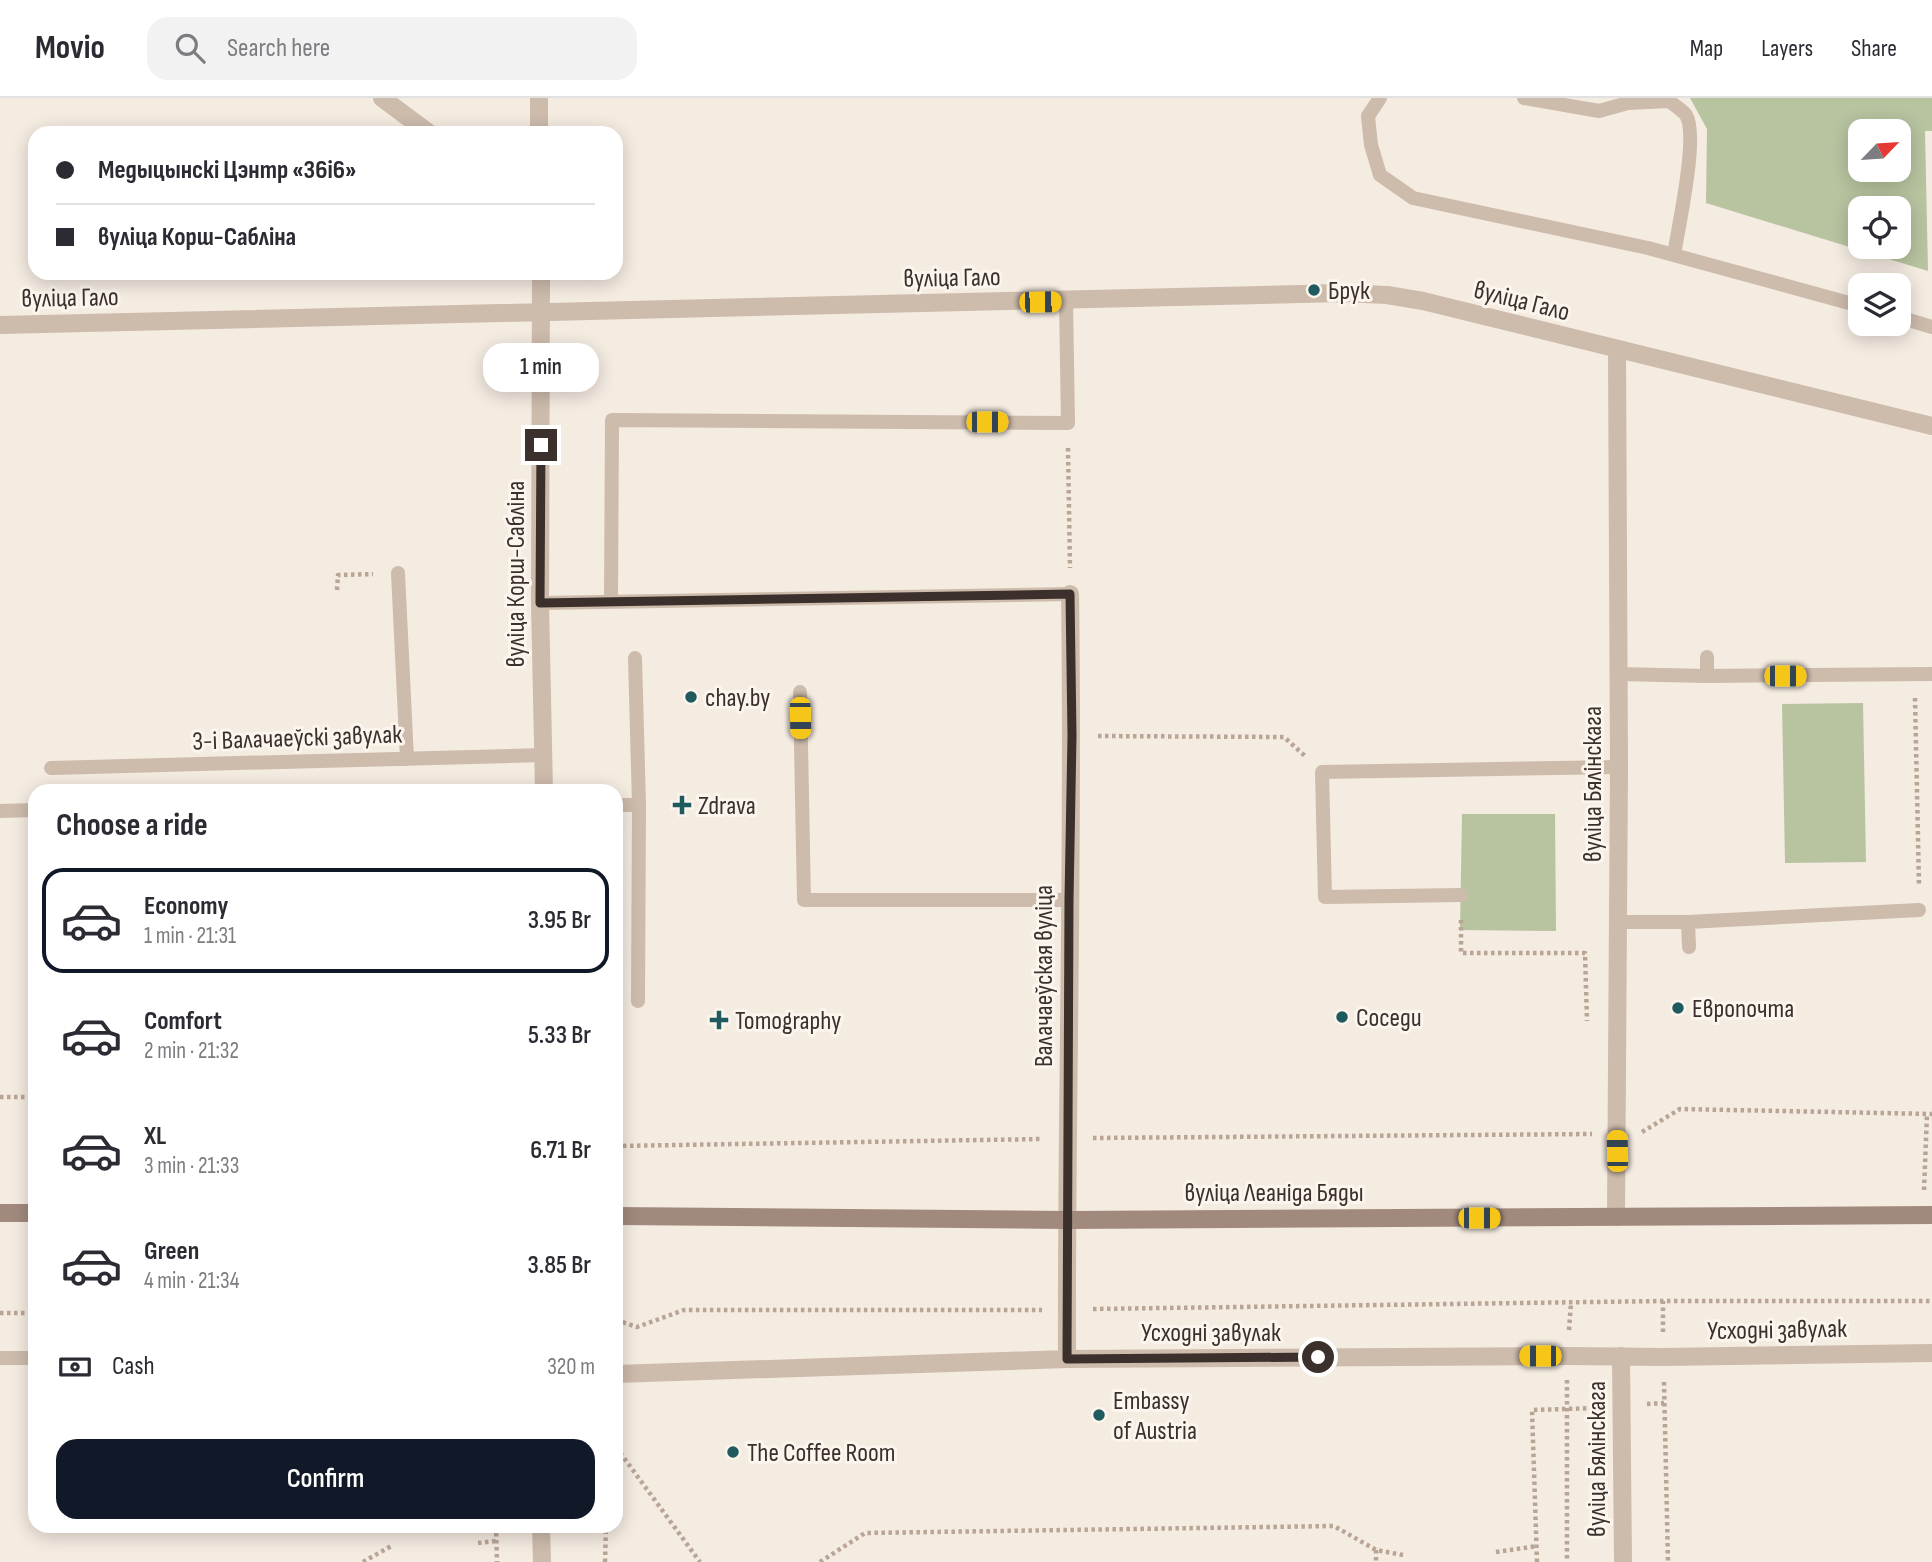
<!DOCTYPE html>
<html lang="en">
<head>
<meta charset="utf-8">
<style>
	body { margin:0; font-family:"Sofia Sans Condensed",sans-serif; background:#f2f2f3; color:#2b2b33; height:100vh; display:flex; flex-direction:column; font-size:26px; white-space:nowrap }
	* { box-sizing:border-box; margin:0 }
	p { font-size:23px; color:#7c7c81 }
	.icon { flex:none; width:38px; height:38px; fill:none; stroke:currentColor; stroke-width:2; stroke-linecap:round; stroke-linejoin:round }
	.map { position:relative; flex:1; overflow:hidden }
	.sheet { position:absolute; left:28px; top:686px; width:595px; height:749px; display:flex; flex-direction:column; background:#fff; border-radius:21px; box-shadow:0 4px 18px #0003 }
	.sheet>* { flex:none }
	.guide { position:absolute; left:28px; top:28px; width:595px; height:154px; border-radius:21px; box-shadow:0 4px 18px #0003; display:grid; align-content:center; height:154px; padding:0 28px; background:#fff }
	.needle { width:46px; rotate:65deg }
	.controls { position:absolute; left:1848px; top:21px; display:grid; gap:14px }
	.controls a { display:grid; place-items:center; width:63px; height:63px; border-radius:14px; background:#fff; box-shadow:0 4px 18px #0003; font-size:35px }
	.end { position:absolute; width:32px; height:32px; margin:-16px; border:9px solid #3b302b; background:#fff; box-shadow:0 0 0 4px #fff }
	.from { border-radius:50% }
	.bubble { position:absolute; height:49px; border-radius:21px; background:#fff; box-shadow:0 4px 18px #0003; font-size:23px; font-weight:600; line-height:49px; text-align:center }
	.car { position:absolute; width:21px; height:42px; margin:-21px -10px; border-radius:9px; box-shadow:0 0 5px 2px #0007; background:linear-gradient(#f5c518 24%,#345 0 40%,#f5c518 0 76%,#345 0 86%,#f5c518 0) }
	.guide b { display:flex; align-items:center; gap:24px; height:66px; font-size:26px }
	.guide b+b { border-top:2px solid #e1e1e2 }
	.guide i { width:18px; height:18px; background:#2b2b33 }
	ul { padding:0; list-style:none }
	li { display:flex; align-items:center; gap:21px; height:105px; margin:0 14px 10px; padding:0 14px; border:4px solid transparent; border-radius:21px }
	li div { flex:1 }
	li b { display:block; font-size:26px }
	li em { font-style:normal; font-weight:600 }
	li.selected { border-color:#111827 }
	li>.icon { width:63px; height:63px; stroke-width:1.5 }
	h2 { padding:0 28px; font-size:32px; line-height:84px }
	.pay { display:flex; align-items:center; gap:18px; height:77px; padding:0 28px; font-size:26px }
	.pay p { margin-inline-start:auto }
	.action { display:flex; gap:14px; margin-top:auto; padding:14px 28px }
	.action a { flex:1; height:80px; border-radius:21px; background:#111827; color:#fff; font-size:28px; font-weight:600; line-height:80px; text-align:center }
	header { display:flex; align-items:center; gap:42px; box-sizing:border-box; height:98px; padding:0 35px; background:#fff; border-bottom:2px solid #e1e1e2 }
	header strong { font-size:33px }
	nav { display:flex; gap:38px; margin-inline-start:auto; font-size:24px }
	.search { width:490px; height:63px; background:#f2f2f3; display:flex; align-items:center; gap:18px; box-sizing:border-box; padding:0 24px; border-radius:21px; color:#7c7c81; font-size:26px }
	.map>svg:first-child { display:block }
	.green { fill:#b8c4a0; fill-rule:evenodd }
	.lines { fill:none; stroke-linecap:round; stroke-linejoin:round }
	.path { stroke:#b9a596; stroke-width:4.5; stroke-dasharray:3.5 3.5; stroke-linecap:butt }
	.lane { stroke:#cdbbac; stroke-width:14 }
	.street { stroke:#cdbbac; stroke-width:18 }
	.secondary { stroke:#a18a7d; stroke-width:18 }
	.route { stroke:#3b302b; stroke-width:9 }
	.poi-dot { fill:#1f5a5e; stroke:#fbf5ee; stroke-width:2.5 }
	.labels { text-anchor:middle; stroke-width:6; stroke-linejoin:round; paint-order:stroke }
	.street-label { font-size:26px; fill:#3b302b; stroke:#fbf5ee }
	.poi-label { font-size:26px; fill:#3b302b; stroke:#fbf5ee; text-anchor:start }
</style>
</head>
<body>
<header>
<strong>Movio</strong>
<div class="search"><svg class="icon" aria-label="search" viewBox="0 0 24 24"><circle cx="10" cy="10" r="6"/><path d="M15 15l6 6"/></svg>Search here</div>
<nav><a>Map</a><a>Layers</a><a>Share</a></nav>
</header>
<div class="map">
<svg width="1932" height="1464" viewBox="0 0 1932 1464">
	<rect width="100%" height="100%" fill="#f4ebe1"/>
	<path class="green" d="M 1690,0 L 1932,0 L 1932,33 L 1925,33 L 1928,173 L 1706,105 L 1707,31 ZM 1860,33 L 1899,33 L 1899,72 L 1860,72 ZM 1860,110 L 1899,110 L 1899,149 L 1860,149 Z
		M 1863,605 L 1866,764 L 1785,765 L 1782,606 Z
		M 1462,716 L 1555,716 L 1556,833 L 1460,832 Z"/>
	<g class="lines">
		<path class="path" d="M 1068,350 L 1070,470
			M 337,492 L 338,477 L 373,476
			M 1915,600 L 1919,787
			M 1098,638 L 1284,639 L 1305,658
			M 1461,822 L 1461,855 L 1585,855 L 1587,923
			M 0,999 L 35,999
			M 1642,1034 L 1680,1011 L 1932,1016
			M 1093,1040 L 1592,1036
			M 616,1048 L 1042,1041
			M 1924,1092 L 1927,1016
			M 1093,1211 L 1663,1203 L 1932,1203
			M 0,1215 L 35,1215
			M 616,1222 L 637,1229 L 684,1212 L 1042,1212
			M 1569,1232 L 1571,1205
			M 1663,1234 L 1663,1203
			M 1567,1282 L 1567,1464
			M 1664,1284 L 1668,1464
			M 1647,1306 L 1664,1305
			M 616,1349 L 700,1464
			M 496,1428 L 497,1464
			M 478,1445 L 496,1443
			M 1376,1452 L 1376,1464
			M 1496,1454 L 1537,1448
			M 363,1464 L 393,1447
			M 605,1464 L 606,1428
			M 820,1464 L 865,1435 L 1334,1428 L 1376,1452 L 1403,1457
			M 1537,1464 L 1532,1312 L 1596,1310"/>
		<path class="lane" d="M 1380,0 L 1368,18 L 1371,47 L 1380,77 L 1413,100 L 1648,150 L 1860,208
			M 1524,0 L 1599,13 L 1628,5 L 1669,3 C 1674,7 1682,12 1686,17 C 1699,37 1678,130 1674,157
			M 1899,219 L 1932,229
			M 398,475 L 407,661
			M 611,504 L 612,322 L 1068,325 L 1066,203
			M 540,505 L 1070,496
			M 1707,559 L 1707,578
			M 635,560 L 639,707 L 638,903
			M 1617,576 L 1707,578 L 1932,576
			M 800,594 L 804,802 L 1069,802
			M 51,670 L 544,657
			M 616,707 L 639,707
			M 0,713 L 35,712
			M 1461,797 L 1325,799 L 1322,674 L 1619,669
			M 1618,824 L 1688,824 L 1919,812
			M 1688,824 L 1689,849
			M 0,1260 L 35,1260"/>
		<path class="street" d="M 382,0 L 429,35
			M 539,0 L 539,35
			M 541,175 L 540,505 L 544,693
			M 0,227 L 1341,195 L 1387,197 L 1423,203 L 1932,328
			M 1616,1119 L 1619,669 L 1617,252
			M 1621,1258 L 1623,1464
			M 1067,1261 C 1066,1006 1074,751 1070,496
			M 616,1276 L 1067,1261 L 1568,1258 L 1663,1259 L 1932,1255
			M 541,1428 L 542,1464"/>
		<path class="secondary" d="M 0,1115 L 35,1115
			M 616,1118 L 1068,1122 L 1932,1117"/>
	</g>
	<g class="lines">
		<path class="route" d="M 541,347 L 540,505 L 1070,496 L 1072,638 L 1069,802 L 1067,1261 L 1318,1259"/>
	</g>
	<g class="poi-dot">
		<circle cx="1314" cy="192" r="7"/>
		<circle cx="691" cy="599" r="7"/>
		<path d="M678.5 696.5h7v7h7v7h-7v7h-7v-7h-7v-7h7z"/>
		<circle cx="1678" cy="910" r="7"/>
		<circle cx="1342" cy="919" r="7"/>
		<path d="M715.5 911.5h7v7h7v7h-7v7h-7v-7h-7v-7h7z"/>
		<circle cx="1099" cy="1317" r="7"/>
		<circle cx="733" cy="1354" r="7"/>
	</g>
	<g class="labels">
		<g class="street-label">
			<text transform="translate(952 179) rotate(-1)" y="9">вуліца Гало</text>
			<text transform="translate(70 199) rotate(-1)" y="9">вуліца Гало</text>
			<text transform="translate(1522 202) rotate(14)" y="9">вуліца Гало</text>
			<text transform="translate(515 476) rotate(-90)" y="9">вуліца Корш-Сабліна</text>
			<text transform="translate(297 639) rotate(-2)" y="9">3-і Валачаеўскі завулак</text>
			<text transform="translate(1592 686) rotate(-90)" y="9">вуліца Бялінскага</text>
			<text transform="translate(1043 878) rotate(-90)" y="9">Валачаеўская вуліца</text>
			<text x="1274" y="1103">вуліца Леаніда Бяды</text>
			<text transform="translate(1777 1231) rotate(-1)" y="9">Усходні завулак</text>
			<text x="1211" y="1243">Усходні завулак</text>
			<text transform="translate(1596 1361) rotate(-90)" y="9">вуліца Бялінскага</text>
		</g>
		<g class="poi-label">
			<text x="1328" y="201">Брук</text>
			<text x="705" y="608">chay.by</text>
			<text x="698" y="716">Zdrava</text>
			<text x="1692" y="919">Европочта</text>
			<text x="1356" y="928">Соседи</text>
			<text x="735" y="931">Tomography</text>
			<text x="1113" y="1311">Embassy<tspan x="1113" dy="30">of Austria</tspan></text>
			<text x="747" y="1363">The Coffee Room</text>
		</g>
	</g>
</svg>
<div class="controls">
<a><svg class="needle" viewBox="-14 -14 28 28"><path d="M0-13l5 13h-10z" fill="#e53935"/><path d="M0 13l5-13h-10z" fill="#7c7c81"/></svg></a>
<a><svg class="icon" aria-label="locate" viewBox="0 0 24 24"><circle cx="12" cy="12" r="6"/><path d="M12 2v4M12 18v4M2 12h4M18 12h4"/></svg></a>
<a><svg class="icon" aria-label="layers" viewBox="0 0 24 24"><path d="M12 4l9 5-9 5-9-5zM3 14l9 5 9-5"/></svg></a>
</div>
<i class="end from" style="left:1318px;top:1259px"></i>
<i class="end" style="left:541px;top:347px"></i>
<div class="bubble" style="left:483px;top:245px;width:116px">1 min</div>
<i class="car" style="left:1040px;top:204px;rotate:89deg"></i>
<i class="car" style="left:987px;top:324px;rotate:90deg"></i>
<i class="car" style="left:1785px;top:578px;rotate:90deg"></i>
<i class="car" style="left:800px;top:620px;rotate:179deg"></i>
<i class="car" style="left:1617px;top:1053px;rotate:359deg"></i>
<i class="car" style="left:1479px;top:1120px;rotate:90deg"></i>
<i class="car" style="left:1540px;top:1258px;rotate:270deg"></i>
<div class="guide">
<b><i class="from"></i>Медыцынскі Цэнтр «36і6»</b>
<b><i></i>вуліца Корш-Сабліна</b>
</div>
<section class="sheet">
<h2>Choose a ride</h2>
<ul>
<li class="selected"><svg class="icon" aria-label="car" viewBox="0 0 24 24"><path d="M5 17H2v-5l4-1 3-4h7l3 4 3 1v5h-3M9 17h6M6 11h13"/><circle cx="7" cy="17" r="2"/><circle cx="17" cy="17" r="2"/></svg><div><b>Economy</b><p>1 min · 21:31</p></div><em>3.95 Br</em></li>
<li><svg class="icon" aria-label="car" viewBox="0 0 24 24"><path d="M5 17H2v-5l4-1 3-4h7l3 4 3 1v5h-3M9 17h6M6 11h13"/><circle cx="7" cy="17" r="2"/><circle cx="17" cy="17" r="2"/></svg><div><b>Comfort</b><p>2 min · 21:32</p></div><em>5.33 Br</em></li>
<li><svg class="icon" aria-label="car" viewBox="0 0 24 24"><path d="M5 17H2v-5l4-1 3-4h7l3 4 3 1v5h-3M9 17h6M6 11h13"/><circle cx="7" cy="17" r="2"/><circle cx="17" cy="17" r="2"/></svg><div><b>XL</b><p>3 min · 21:33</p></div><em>6.71 Br</em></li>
<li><svg class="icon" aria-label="car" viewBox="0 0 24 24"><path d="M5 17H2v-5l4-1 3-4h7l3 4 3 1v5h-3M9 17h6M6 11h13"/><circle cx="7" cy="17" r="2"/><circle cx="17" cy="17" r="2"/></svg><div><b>Green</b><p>4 min · 21:34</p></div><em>3.85 Br</em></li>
</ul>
<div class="pay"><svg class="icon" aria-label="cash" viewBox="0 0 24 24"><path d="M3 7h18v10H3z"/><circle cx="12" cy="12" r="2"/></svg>Cash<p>320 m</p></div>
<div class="action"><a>Confirm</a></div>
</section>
</div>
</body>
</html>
